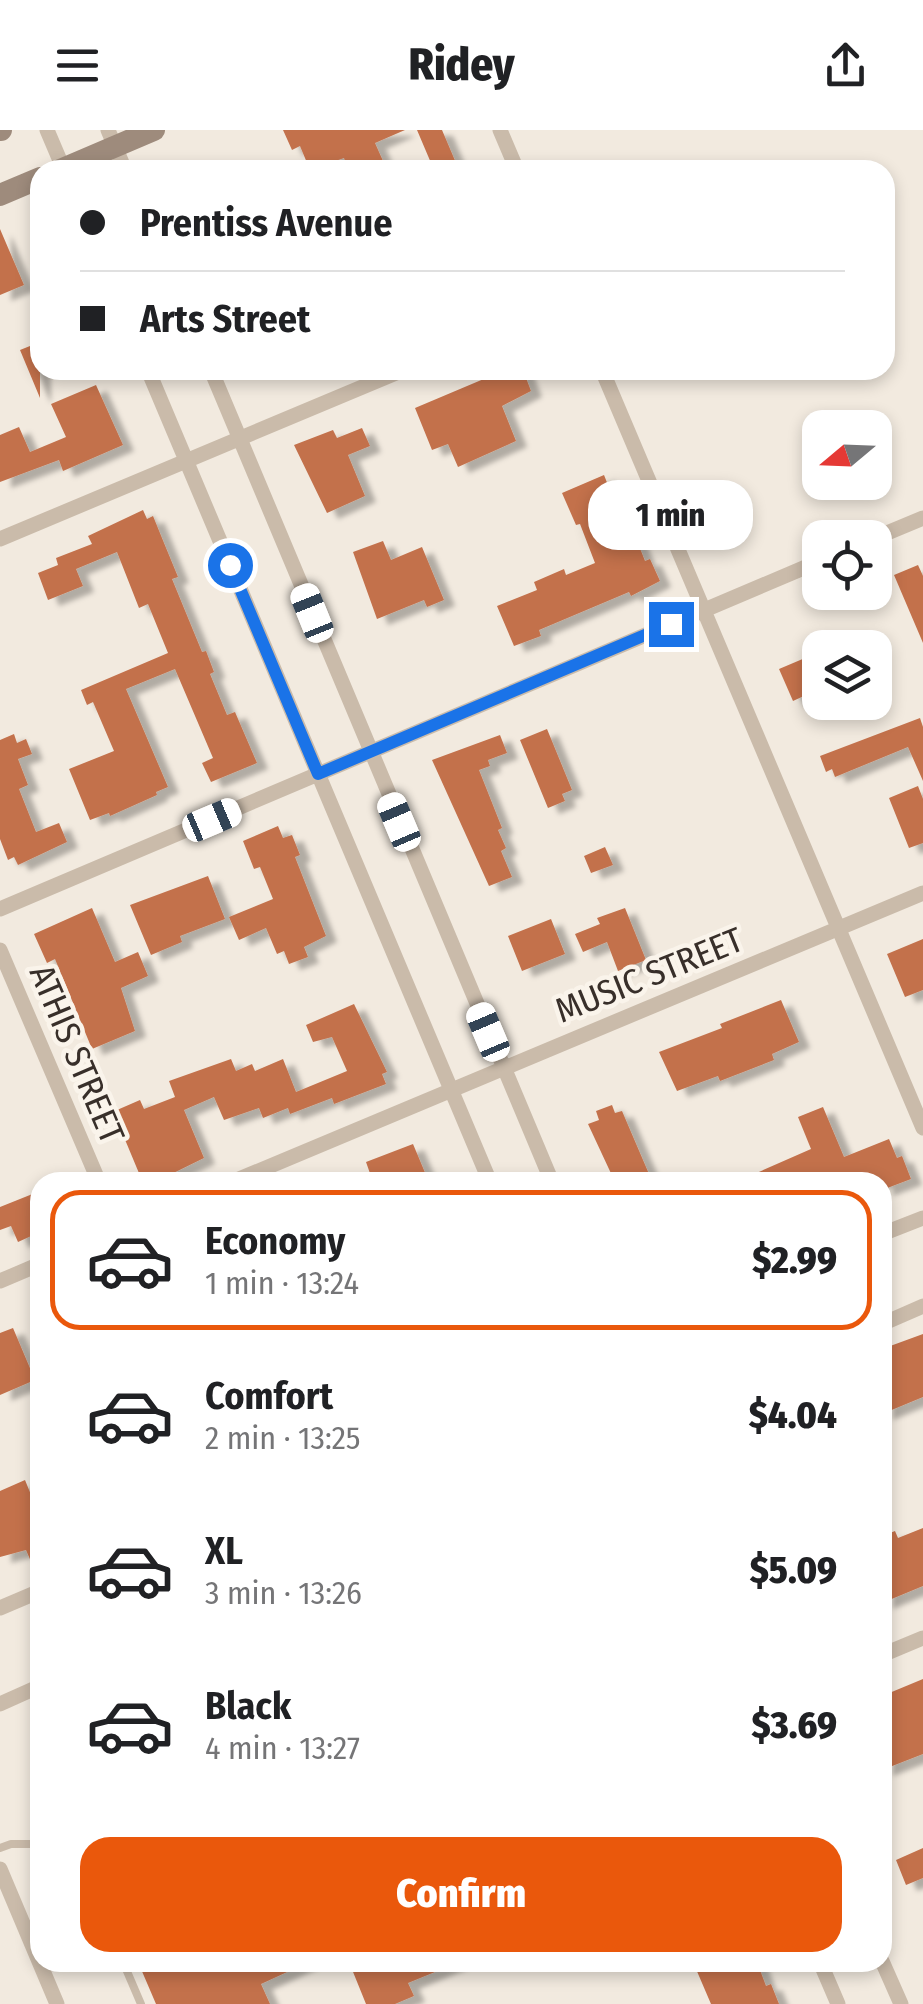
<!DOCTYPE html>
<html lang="en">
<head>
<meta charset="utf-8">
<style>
	body { margin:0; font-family:"Fira Sans Condensed",sans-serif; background:#f6f6f6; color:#202124; height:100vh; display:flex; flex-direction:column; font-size:38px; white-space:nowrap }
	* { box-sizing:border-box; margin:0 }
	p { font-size:32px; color:#757577 }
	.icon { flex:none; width:55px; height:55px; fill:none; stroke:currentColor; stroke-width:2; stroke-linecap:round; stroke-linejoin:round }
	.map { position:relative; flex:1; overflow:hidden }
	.sheet { position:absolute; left:30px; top:1042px; width:862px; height:800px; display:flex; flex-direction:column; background:#fff; border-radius:30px; box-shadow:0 5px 15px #0003 }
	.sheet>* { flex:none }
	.top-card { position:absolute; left:30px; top:30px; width:865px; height:220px; border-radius:30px; box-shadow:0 5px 15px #0003; display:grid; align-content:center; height:220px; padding:0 50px; background:#fff }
	.needle { width:65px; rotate:251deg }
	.tools { position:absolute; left:802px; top:280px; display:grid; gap:20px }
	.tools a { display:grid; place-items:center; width:90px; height:90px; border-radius:20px; background:#fff; box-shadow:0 5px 15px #0003; font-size:50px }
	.end { position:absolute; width:45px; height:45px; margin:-22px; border:12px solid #1a73e8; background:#fff; box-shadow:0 0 0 5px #fff }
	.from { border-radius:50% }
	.bubble { position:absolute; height:70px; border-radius:30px; background:#fff; box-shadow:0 5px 15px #0003; font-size:32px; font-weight:800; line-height:70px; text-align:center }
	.car { position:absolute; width:30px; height:60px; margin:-30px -15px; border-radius:12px; box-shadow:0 0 8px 2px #0007; background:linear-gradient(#fff 24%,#345 0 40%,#fff 0 76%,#345 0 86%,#fff 0) }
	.top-card b { display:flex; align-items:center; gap:35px; height:95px; font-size:38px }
	.top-card b+b { border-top:2px solid #e0e0e0 }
	.top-card i { width:25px; height:25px; background:#202124 }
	ul { padding:18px 0 0; list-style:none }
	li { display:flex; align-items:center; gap:30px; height:140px; margin:0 20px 15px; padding:0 30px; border:5px solid transparent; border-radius:30px }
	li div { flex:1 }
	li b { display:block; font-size:38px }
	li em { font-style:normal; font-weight:800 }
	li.on { border-color:#ea580c }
	li>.icon { width:90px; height:90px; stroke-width:1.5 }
	.cta { display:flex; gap:20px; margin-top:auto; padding:20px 50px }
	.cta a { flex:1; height:115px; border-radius:30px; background:#ea580c; color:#fff; font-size:40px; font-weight:800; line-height:115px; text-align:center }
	header { display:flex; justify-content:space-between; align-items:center; height:130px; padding:0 50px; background:#fff; font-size:45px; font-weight:800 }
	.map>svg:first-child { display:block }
	.building { fill:#c3714c; filter:url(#shadow) }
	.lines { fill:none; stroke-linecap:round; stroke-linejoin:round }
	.lane { stroke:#cabbaa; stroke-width:8 }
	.street { stroke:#cabbaa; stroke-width:15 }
	.secondary { stroke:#9e8b7c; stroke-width:22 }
	.route { stroke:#1a73e8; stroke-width:12 }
	.labels { text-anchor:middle; stroke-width:9; stroke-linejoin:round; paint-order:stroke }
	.street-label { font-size:35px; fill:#382f2a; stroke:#faf4eb }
</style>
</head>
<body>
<header><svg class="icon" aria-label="menu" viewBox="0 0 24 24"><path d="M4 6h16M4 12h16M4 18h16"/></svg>Ridey<svg class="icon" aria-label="share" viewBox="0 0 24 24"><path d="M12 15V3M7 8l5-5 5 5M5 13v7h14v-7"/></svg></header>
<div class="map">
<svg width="923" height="1874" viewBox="0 0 923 1874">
	<defs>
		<filter id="shadow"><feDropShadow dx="11" dy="6" stdDeviation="2.5" flood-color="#0004"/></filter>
	</defs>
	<rect width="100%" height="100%" fill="#f2eadf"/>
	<path class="building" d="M 283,0 L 405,0 L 375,13 L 387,40 L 348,40 L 344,28 L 310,40 L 300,16 L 292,20 Z
		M 417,0 L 442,0 L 459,40 L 434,40 Z
		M 0,99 L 24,155 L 0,165 Z
		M 40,212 L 40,268 L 20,220 Z
		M 505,240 L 523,240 L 531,261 L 502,276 L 516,311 L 458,337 L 448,314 L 432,320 L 415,278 Z
		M 96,255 L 123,315 L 63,341 L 59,330 L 0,352 L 0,305 L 19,297 L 30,322 L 66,307 L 51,274 Z
		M 362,298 L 370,316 L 348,325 L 365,366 L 327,383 L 294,315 L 333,300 L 337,308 Z
		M 604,345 L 610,360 L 605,362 L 618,392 L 628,388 L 645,431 L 650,429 L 660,451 L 631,466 L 629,462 L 539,500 L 541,506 L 514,516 L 497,476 L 537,460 L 534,452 L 564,439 L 566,445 L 595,433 L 580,394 L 576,395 L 562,363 Z
		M 143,380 L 147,389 L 153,386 L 164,413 L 178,447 L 172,449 L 202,522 L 206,521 L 214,542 L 210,544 L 227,585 L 235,582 L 257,633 L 211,652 L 202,633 L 213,628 L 175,539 L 126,559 L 168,657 L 156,662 L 157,665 L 110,686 L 109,683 L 90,690 L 69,639 L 114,621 L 93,572 L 87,575 L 81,560 L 168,523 L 148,474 L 139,478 L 117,422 L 76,439 L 83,456 L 48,470 L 38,443 L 58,435 L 56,428 L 92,414 L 88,406 Z
		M 383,411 L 391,430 L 422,417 L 444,470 L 427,477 L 424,470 L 377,489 L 353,422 Z
		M 918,435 L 923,446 L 923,513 L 894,445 Z
		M 805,528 L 819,559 L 793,571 L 779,539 Z
		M 920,588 L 923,597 L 923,651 L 908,617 L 835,647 L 832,639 L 826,642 L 820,626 Z
		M 547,599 L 572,660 L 562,664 L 565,671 L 548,678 L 520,610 Z
		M 14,604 L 17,613 L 26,609 L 32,624 L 18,629 L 28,655 L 19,659 L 36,702 L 59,693 L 67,712 L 18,735 L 14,727 L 8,730 L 0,709 L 0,610 Z
		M 500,605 L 507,623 L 488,630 L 490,636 L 479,640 L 502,698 L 498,700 L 506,718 L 501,721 L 512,747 L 489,756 L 432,630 Z
		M 918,656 L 923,669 L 923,713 L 909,718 L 889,668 Z
		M 278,696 L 283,708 L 292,705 L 300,725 L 295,727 L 326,806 L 304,817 L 308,827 L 289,834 L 284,821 L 277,824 L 266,798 L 239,810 L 229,787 L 273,769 L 260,737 L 254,739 L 243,711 Z
		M 605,717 L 613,735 L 591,743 L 584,726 Z
		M 208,746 L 225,789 L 180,806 L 182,812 L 151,825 L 130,775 Z
		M 92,778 L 115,832 L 138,822 L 148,846 L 121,858 L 135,901 L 92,919 L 55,829 L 47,833 L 34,804 Z
		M 625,778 L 646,830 L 618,841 L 607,812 L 583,822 L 575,804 L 600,794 L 597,788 Z
		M 551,789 L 565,824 L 522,841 L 508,806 Z
		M 923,809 L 923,860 L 905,867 L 887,824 Z
		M 781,870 L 799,912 L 772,924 L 774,930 L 720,951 L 718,946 L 677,961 L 659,922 L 722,898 L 720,894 Z
		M 354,874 L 387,942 L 382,944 L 386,954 L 334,974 L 332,968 L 290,984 L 288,978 L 263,988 L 259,978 L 224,990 L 214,967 L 184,980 L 204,1028 L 155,1052 L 149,1052 L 146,1046 L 141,1048 L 121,1000 L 125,998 L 117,980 L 140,970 L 144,979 L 175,967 L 169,951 L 231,929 L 236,941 L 252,934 L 255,941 L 283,929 L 296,962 L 347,941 L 332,907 L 313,912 L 306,895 Z
		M 612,975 L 615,983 L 622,981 L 649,1044 L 629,1052 L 615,1052 L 588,994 L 599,990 L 596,981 Z
		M 823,977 L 844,1027 L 889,1009 L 897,1028 L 902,1026 L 911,1049 L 882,1060 L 882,1052 L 736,1052 L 811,1019 L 798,987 Z
		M 413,1014 L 426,1045 L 409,1052 L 373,1052 L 366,1032 Z
		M 40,1061 L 40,1102 L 18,1112 L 11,1096 L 0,1100 L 0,1077 Z
		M 13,1198 L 35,1250 L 0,1265 L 0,1203 Z
		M 923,1204 L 923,1267 L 882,1284 L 882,1219 Z
		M 25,1350 L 40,1387 L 39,1450 L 26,1420 L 0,1427 L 0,1361 Z
		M 923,1398 L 923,1456 L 882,1473 L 882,1406 L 895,1401 L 898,1408 Z
		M 923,1549 L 923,1624 L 882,1640 L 882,1566 Z
		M 923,1718 L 923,1748 L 906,1755 L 896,1730 Z
		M 138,1832 L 309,1832 L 261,1854 L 270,1874 L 156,1874 Z
		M 349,1832 L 457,1832 L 457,1833 L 408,1853 L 414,1866 L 395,1874 L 366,1874 Z
		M 693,1832 L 757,1832 L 766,1856 L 771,1854 L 779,1874 L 711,1874 Z"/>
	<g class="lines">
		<path class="lane" d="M 0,1718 L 11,1714 L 40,1714
			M 123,1832 L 141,1874"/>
		<path class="street" d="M 47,0 L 64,40
			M 108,0 L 125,40
			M 500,0 L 517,40
			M 148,240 L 490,1052
			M 211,240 L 552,1052
			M 602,240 L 923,998
			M 875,408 L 923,388
			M 0,409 L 403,240
			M 0,779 L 820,431
			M 0,820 L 99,1052
			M 232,1052 L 923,763
			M 882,1104 L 923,1088
			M 0,1151 L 40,1134
			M 882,1194 L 923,1176
			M 0,1478 L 40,1461
			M 882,1525 L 923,1508
			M 0,1574 L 40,1556
			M 0,1739 L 57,1874
			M 882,1831 L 901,1874
			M 820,1832 L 838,1874"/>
		<path class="secondary" d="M 0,0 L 1,0
			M 60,40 L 154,0
			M 0,65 L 40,48"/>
	</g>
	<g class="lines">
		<path class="route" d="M 230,435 L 318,644 L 671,494"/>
	</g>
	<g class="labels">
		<g class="street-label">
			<text transform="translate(649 845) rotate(-22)" y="12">MUSIC STREET</text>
			<text transform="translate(77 924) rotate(67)" y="12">ATHIS STREET</text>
		</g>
	</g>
</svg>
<div class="tools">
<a><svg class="needle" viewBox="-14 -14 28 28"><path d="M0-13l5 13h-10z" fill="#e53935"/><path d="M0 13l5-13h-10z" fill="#757577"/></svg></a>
<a><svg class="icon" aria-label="locate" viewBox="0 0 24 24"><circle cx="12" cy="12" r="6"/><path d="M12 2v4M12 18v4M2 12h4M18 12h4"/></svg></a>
<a><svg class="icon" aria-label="layers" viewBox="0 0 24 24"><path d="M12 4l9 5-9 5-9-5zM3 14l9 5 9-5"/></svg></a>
</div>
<i class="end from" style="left:230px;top:435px"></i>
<i class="end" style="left:671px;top:494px"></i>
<div class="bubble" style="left:588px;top:350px;width:165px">1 min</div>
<i class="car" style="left:312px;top:483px;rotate:338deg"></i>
<i class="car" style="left:212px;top:690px;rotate:67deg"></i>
<i class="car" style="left:399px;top:692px;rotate:337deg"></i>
<i class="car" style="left:488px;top:902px;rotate:337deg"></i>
<div class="top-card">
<b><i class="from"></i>Prentiss Avenue</b>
<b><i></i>Arts Street</b>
</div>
<section class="sheet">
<ul>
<li class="on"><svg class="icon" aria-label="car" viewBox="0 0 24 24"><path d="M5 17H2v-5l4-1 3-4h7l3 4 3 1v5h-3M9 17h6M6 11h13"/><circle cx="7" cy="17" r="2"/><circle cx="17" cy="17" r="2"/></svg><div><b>Economy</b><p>1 min · 13:24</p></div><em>$2.99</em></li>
<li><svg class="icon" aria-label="car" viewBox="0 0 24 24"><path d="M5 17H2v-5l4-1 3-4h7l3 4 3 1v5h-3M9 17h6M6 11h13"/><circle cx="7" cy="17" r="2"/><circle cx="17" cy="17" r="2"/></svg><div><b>Comfort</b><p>2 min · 13:25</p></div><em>$4.04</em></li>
<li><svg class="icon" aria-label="car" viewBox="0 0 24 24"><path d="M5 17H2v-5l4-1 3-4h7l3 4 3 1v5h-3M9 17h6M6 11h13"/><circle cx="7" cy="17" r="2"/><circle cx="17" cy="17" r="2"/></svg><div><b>XL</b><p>3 min · 13:26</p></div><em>$5.09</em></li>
<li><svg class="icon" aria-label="car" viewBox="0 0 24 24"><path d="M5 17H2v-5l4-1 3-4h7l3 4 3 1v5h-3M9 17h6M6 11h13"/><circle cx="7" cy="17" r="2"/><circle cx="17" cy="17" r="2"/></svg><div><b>Black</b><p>4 min · 13:27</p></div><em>$3.69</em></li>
</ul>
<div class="cta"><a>Confirm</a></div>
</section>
</div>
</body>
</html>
